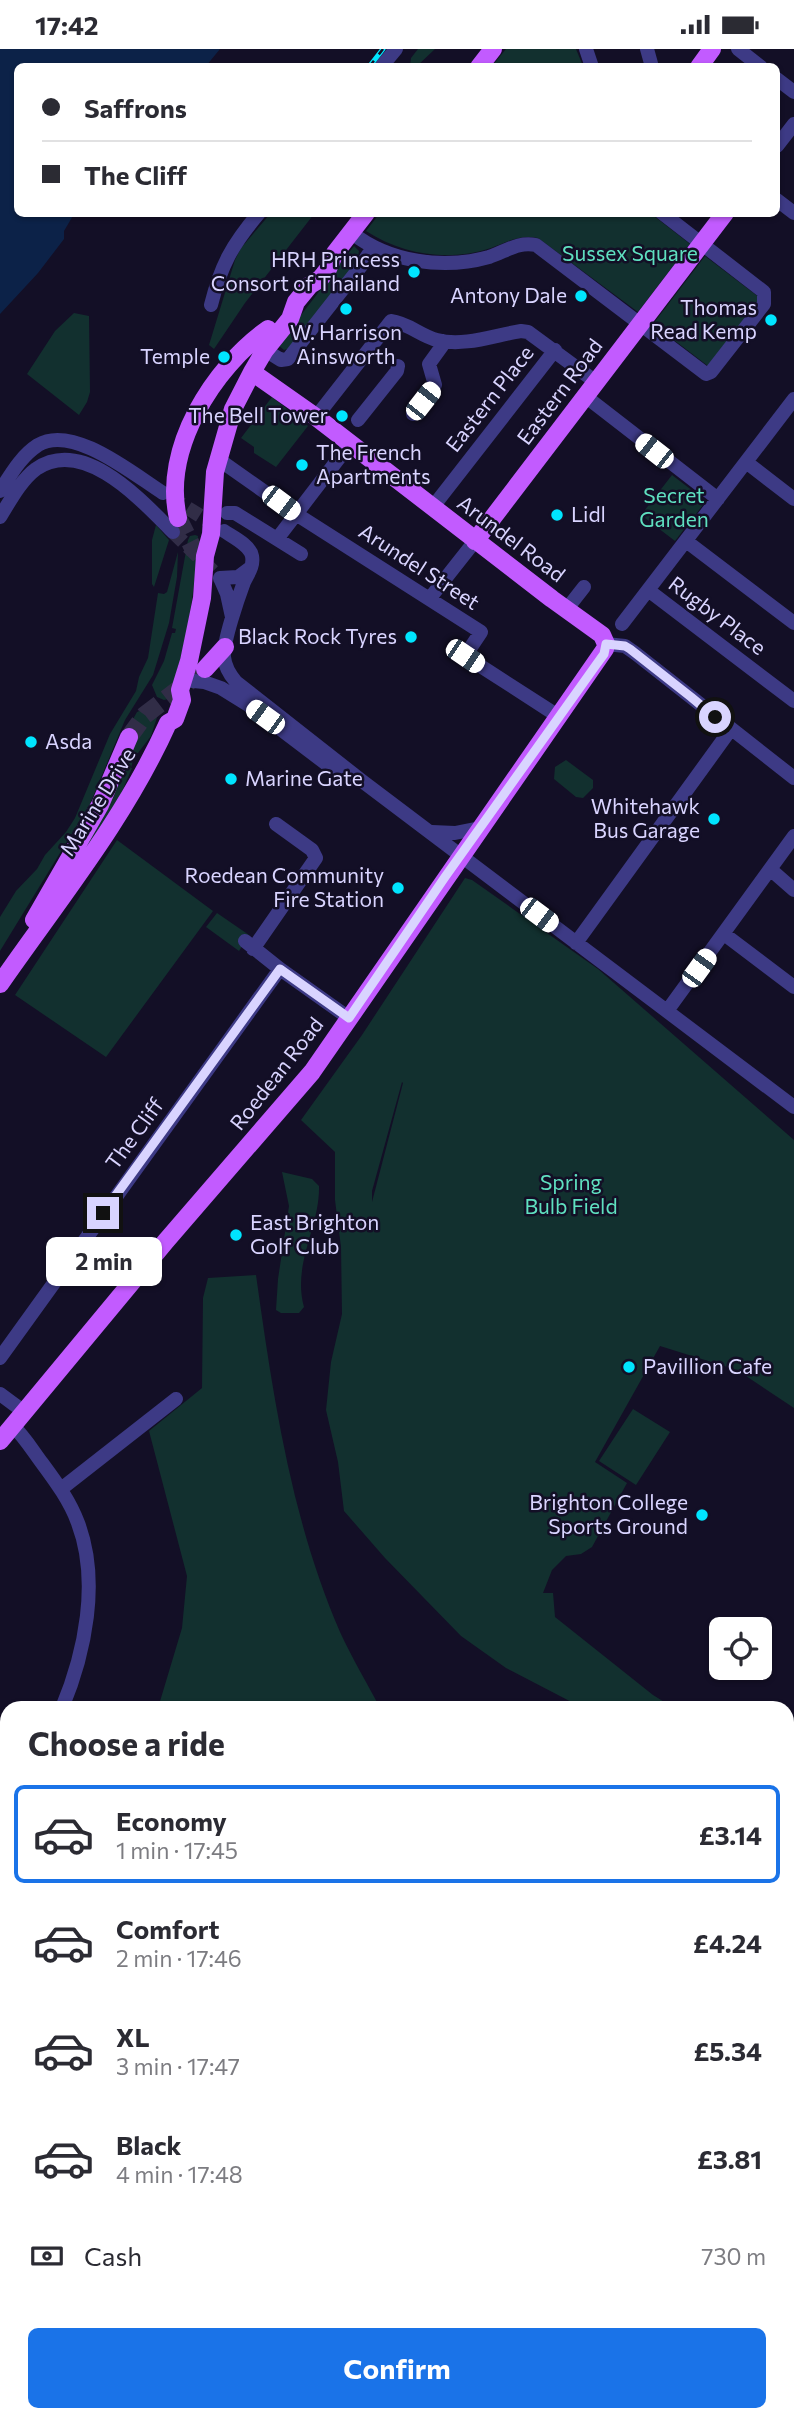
<!DOCTYPE html>
<html lang="en">
<head>
<meta charset="utf-8">
<style>
	body { margin:0; font-family:Commissioner,sans-serif; background:#f7f7f7; color:#2b2b33; height:100vh; display:flex; flex-direction:column; font-size:26px; white-space:nowrap }
	* { box-sizing:border-box; margin:0 }
	p { font-size:23px; color:#7c7c81 }
	.icon { flex:none; width:38px; height:38px; fill:none; stroke:currentColor; stroke-width:2; stroke-linecap:round; stroke-linejoin:round }
	.map { position:relative; flex:1; overflow:hidden }
	.sheet { position:absolute; left:0px; top:1652px; width:794px; height:721px; display:flex; flex-direction:column; background:#fff; border-radius:21px 21px 0 0; box-shadow:0 2px 5px #0004 }
	.sheet>* { flex:none }
	.hud { position:absolute; left:14px; top:14px; width:766px; height:154px; border-radius:10px; box-shadow:0 2px 5px #0004; display:grid; align-content:center; height:154px; padding:0 28px; background:#fff }
	.controls { position:absolute; left:709px; top:1568px; display:grid; gap:14px }
	.controls a { display:grid; place-items:center; width:63px; height:63px; border-radius:10px; background:#fff; box-shadow:0 2px 5px #0004; font-size:35px }
	.end { position:absolute; width:32px; height:32px; margin:-16px; border:9px solid #d9d4ff; background:#111; box-shadow:0 0 0 4px #111 }
	.from { border-radius:50% }
	.bubble { position:absolute; height:49px; border-radius:10px; background:#fff; box-shadow:0 2px 5px #0004; font-size:23px; font-weight:700; line-height:49px; text-align:center }
	.car { position:absolute; width:21px; height:42px; margin:-21px -10px; border-radius:9px; box-shadow:0 0 5px 2px #0007; background:linear-gradient(#fff 24%,#345 0 40%,#fff 0 76%,#345 0 86%,#fff 0) }
	.hud b { display:flex; align-items:center; gap:24px; height:66px; font-size:26px }
	.hud b+b { border-top:2px solid #e1e1e2 }
	.hud i { width:18px; height:18px; background:#2b2b33 }
	ul { padding:0; list-style:none }
	li { display:flex; align-items:center; gap:21px; height:98px; margin:0 14px 10px; padding:0 14px; border:4px solid transparent; border-radius:10px }
	li div { flex:1 }
	li b { display:block; font-size:26px }
	li em { font-style:normal; font-weight:700 }
	li.active { border-color:#1a73e8 }
	li>.icon { width:63px; height:63px; stroke-width:1.5 }
	h2 { padding:0 28px; font-size:32px; line-height:84px }
	.pay { display:flex; align-items:center; gap:18px; height:77px; padding:0 28px; font-size:26px }
	.pay p { margin-inline-start:auto }
	.cta { display:flex; gap:14px; margin-top:auto; padding:14px 28px }
	.cta a { flex:1; height:80px; border-radius:10px; background:#1a73e8; color:#fff; font-size:28px; font-weight:700; line-height:80px; text-align:center }
	.status { display:flex; justify-content:space-between; align-items:center; height:49px; padding:0 35px; background:#fff; direction:ltr }
	.status svg { height:19px; fill:currentColor }
	.map>svg:first-child { display:block }
	.green { fill:#12302f; fill-rule:evenodd }
	.water { fill:#0c2248 }
	.lines { fill:none; stroke-linecap:round; stroke-linejoin:round }
	.minor-tunnel { stroke:#312d47; stroke-width:14; stroke-dasharray:14 7; stroke-linecap:butt }
	.major-tunnel { stroke:#312d47; stroke-width:18; stroke-dasharray:18 9; stroke-linecap:butt }
	.minor { stroke:#3d3a85; stroke-width:14 }
	.major { stroke:#c25bff; stroke-width:18 }
	.rail-casing { stroke:#00e5ff; stroke-width:5 }
	.rail { stroke:#130f26; stroke-width:2.5; stroke-dasharray:8; stroke-linecap:butt }
	.route { stroke:#d9d4ff; stroke-width:9 }
	.poi-dot { fill:#00e5ff; stroke:#130f26; stroke-width:2.5 }
	.labels { text-anchor:middle; stroke-width:5; stroke-linejoin:round; paint-order:stroke }
	.park-label { font-size:21px; fill:#5fe0c0; stroke:#130f26 }
	.poi-label { font-size:21px; fill:#d9d4ff; stroke:#130f26; text-anchor:end }
	.street-label { font-size:21px; fill:#d9d4ff; stroke:#130f26 }
</style>
</head>
<body>
<div class="status"><b>17:42</b><svg viewBox="0 0 49 12"><path d="M0 12V9h3v3zM5 12V6h3v6zM10 12V3h3v9zM15 12V0h3v12zM26 1h20v11H26zM47 4h2v5h-2z"/></svg></div>
<div class="map">
<svg width="794" height="2373" viewBox="0 0 794 2373">
	<rect width="100%" height="100%" fill="#130f26"/>
	<path class="green" d="M 418,0 L 435,0 L 417,17 L 410,17 L 411,9 Z
		M 506,0 L 576,0 L 583,17 L 492,17 Z
		M 650,164 L 690,195 L 638,263 L 538,189 C 520,185 507,193 491,199 C 449,213 403,206 366,182 L 379,165 Z
		M 270,165 L 314,165 L 245,254 L 214,300 L 209,296 L 235,211 L 241,199 Z
		M 354,197 L 359,202 L 357,212 L 290,299 L 284,301 L 278,296 Z
		M 705,207 L 760,249 L 708,317 L 653,275 Z
		M 74,264 L 89,267 L 90,343 L 87,353 L 79,366 L 27,325 L 55,282 Z
		M 272,348 L 308,377 L 276,418 L 254,404 L 254,398 L 241,389 Z
		M 672,426 L 706,452 L 675,492 L 641,466 Z
		M 156,476 L 169,491 L 154,538 L 152,535 L 152,491 Z
		M 195,486 L 198,487 C 195,543 187,597 168,650 L 164,651 L 157,648 L 152,636 L 164,612 L 172,584 L 175,584 L 176,580 L 172,579 L 188,491 L 190,487 Z
		M 178,503 L 177,528 L 169,574 L 153,626 L 125,671 L 90,755 L 0,902 L 0,868 L 16,842 L 37,820 L 45,806 L 66,783 L 75,769 L 110,685 L 136,642 L 139,628 L 148,609 L 158,544 L 164,545 L 167,543 Z
		M 148,658 L 160,659 L 151,687 L 138,704 L 135,704 L 131,719 L 132,719 L 118,752 L 44,865 L 124,686 L 137,663 Z
		M 566,711 L 593,731 L 593,739 L 583,749 L 576,748 L 554,730 L 555,718 Z
		M 117,791 L 213,862 L 106,1008 L 15,946 Z
		M 465,829 L 472,831 L 598,920 L 794,1091 L 794,1359 L 737,1321 L 660,1297 L 595,1413 L 627,1434 L 592,1498 L 581,1505 L 566,1507 L 552,1521 L 543,1544 L 553,1544 L 555,1568 L 653,1646 L 674,1659 L 583,1659 L 506,1619 L 461,1587 L 385,1509 L 344,1462 L 338,1413 L 326,1361 L 331,1313 L 342,1265 L 341,1198 L 335,1151 L 335,1103 L 301,1071 L 362,986 ZM 402,1033 L 403,1034 L 372,1153 L 372,1142 Z
		M 217,864 L 249,886 L 239,902 L 206,878 Z
		M 282,1123 L 312,1130 L 319,1137 C 320,1178 292,1215 304,1258 L 299,1264 L 281,1264 L 276,1261 L 278,1230 L 289,1157 Z
		M 256,1226 C 273,1347 291,1470 340,1583 C 352,1609 367,1634 380,1659 L 158,1659 L 182,1579 L 187,1527 L 149,1382 L 202,1339 L 203,1249 L 208,1229 Z
		M 633,1360 L 670,1383 L 636,1436 L 599,1412 Z
		M 794,1680 L 794,1733 L 788,1728 L 788,1690 Z
		M 788,2113 L 794,2115 L 794,2373 L 500,2373 L 502,2366 L 788,2366 Z"/>
	<path class="water" d="M 0,0 L 220,0 L 206,17 L 18,18 L 18,164 L 74,165 L 64,182 L 64,190 L 38,224 L 0,265 Z"/>
	<g class="lines">
		<path class="minor-tunnel" d="M 170,448 L 218,478
			M 173,483 L 220,529"/>
		<path class="major-tunnel" d="M 178,469 L 195,503
			M 129,688 L 145,666 L 205,620"/>
		<path class="minor" d="M 586,0 L 592,18
			M 647,0 L 652,18
			M 738,0 L 761,18
			M 381,18 L 396,0
			M 777,30 L 794,43
			M 777,97 L 794,75
			M 777,151 L 794,164
			M 352,184 C 389,213 443,221 489,208 C 505,203 518,192 536,196 L 706,325 L 711,323 L 764,255 L 764,243 L 662,164
			M 211,256 C 221,216 232,196 259,164
			M 265,301 L 281,311 L 288,310 L 361,217 L 373,198
			M 585,347 L 718,450
			M 413,365 L 435,336 L 429,315 L 442,297 L 443,292
			M 316,368 L 391,272 C 408,274 421,287 437,291 C 464,298 495,286 521,282 L 528,283 L 596,333
			M 358,371 L 397,322 L 398,317
			M 218,410 L 296,465 L 481,583 L 465,607 L 558,667
			M 746,413 L 794,450
			M 0,442 C 11,425 21,407 38,396 C 73,375 133,425 163,444
			M 432,459 L 555,301
			M 227,464 L 235,464 L 301,505
			M 0,468 C 10,452 21,431 36,420 C 84,387 142,452 173,483
			M 224,482 C 233,488 250,496 252,507 C 254,517 248,525 244,533 C 238,549 223,593 224,608 C 225,618 230,626 236,633 L 362,732 L 794,1058
			M 277,490 L 349,396
			M 686,492 L 794,574
			M 648,541 L 794,652
			M 430,549 L 475,492
			M 566,561 L 584,538
			M 232,568 L 227,545 L 220,529 L 238,528 L 250,519
			M 622,575 L 794,350
			M 606,595 L 625,597 L 635,604 L 794,729
			M 183,631 L 204,633 L 221,639 L 250,657 L 341,726 L 347,728
			M 432,783 L 455,784 L 480,779
			M 770,820 L 794,841
			M 724,885 L 794,938
			M 245,892 L 280,920 L 349,969
			M 576,894 L 731,680
			M 253,900 L 316,809 L 312,801 L 276,775
			M 667,962 L 794,787
			M 0,1309 L 280,920
			M 0,1345 L 23,1362
			M 12,1376 C 24,1387 33,1402 42,1414 C 56,1433 70,1452 78,1474 C 100,1532 85,1604 62,1659
			M 61,1440 L 176,1350
			M 0,1728 L 7,1722"/>
		<path class="major" d="M 479,18 L 493,0
			M 699,18 L 712,0
			M 178,469 C 162,400 213,319 268,280
			M 475,492 L 725,164
			M 205,620 L 225,598
			M 34,871 L 100,756 L 129,688
			M 0,935 C 59,850 125,770 168,674 L 175,670 L 182,651 L 180,641 L 189,612 L 202,549 L 205,507 L 211,485 L 215,423 L 233,360 L 252,323 L 265,301 L 290,270 L 296,253 L 310,236 L 320,230 L 328,220 L 335,204 L 366,164
			M 0,1392 L 166,1192 L 312,1023 L 605,600 L 606,595 L 602,586 L 552,550 L 316,368 L 252,323"/>
		<defs>
			<path id="rail" d="M 369,18 L 383,0"/>
		</defs>
		<use href="#rail" class="rail-casing"/>
		<use href="#rail" class="rail"/>
	</g>
	<g class="lines">
		<path class="route" d="M 103,1164 L 280,920 L 349,969 L 445,828 L 596,616 L 604,605 L 606,595 L 625,597 L 630,600 L 691,648 L 715,668"/>
	</g>
	<g class="poi-dot">
		<circle cx="414" cy="223" r="7"/>
		<circle cx="581" cy="247" r="7"/>
		<circle cx="346" cy="260" r="7"/>
		<circle cx="771" cy="271" r="7"/>
		<circle cx="224" cy="308" r="7"/>
		<circle cx="342" cy="367" r="7"/>
		<circle cx="302" cy="416" r="7"/>
		<circle cx="557" cy="466" r="7"/>
		<circle cx="411" cy="588" r="7"/>
		<circle cx="31" cy="693" r="7"/>
		<circle cx="231" cy="730" r="7"/>
		<circle cx="714" cy="770" r="7"/>
		<circle cx="398" cy="839" r="7"/>
		<circle cx="236" cy="1186" r="7"/>
		<circle cx="629" cy="1318" r="7"/>
		<circle cx="702" cy="1466" r="7"/>
	</g>
	<g class="labels">
		<g class="park-label">
			<text x="630" y="212">Sussex Square</text>
			<text x="674" y="454">Secret<tspan x="674" dy="24">Garden</tspan></text>
			<text x="571" y="1141">Spring<tspan x="571" dy="24">Bulb Field</tspan></text>
		</g>
		<g class="poi-label">
			<text x="400" y="218">HRH Princess<tspan x="400" dy="24">Consort of Thailand</tspan></text>
			<text x="567" y="254">Antony Dale</text>
			<text x="757" y="266">Thomas<tspan x="757" dy="24">Read Kemp</tspan></text>
			<text x="346" y="291" text-anchor="middle">W. Harrison<tspan x="346" dy="24">Ainsworth</tspan></text>
			<text x="210" y="315">Temple</text>
			<text x="328" y="374">The Bell Tower</text>
			<text x="316" y="411" text-anchor="start">The French<tspan x="316" dy="24">Apartments</tspan></text>
			<text x="571" y="473" text-anchor="start">Lidl</text>
			<text x="397" y="595">Black Rock Tyres</text>
			<text x="45" y="700" text-anchor="start">Asda</text>
			<text x="245" y="737" text-anchor="start">Marine Gate</text>
			<text x="700" y="765">Whitehawk<tspan x="700" dy="24">Bus Garage</tspan></text>
			<text x="384" y="834">Roedean Community<tspan x="384" dy="24">Fire Station</tspan></text>
			<text x="250" y="1181" text-anchor="start">East Brighton<tspan x="250" dy="24">Golf Club</tspan></text>
			<text x="643" y="1325" text-anchor="start">Pavillion Cafe</text>
			<text x="688" y="1461">Brighton College<tspan x="688" dy="24">Sports Ground</tspan></text>
		</g>
		<g class="street-label">
			<text transform="translate(560 343) rotate(-53)" y="7">Eastern Road</text>
			<text transform="translate(490 350) rotate(-52)" y="7">Eastern Place</text>
			<text transform="translate(511 490) rotate(37)" y="7">Arundel Road</text>
			<text transform="translate(419 518) rotate(33)" y="7">Arundel Street</text>
			<text transform="translate(717 567) rotate(37)" y="7">Rugby Place</text>
			<text transform="translate(98 753) rotate(-58)" y="7">Marine Drive</text>
			<text transform="translate(277 1025) rotate(-52)" y="7">Roedean Road</text>
			<text transform="translate(135 1085) rotate(-54)" y="7">The Cliff</text>
		</g>
	</g>
</svg>
<div class="controls">
<a><svg class="icon" aria-label="locate" viewBox="0 0 24 24"><circle cx="12" cy="12" r="6"/><path d="M12 2v4M12 18v4M2 12h4M18 12h4"/></svg></a>
</div>
<i class="end from" style="left:715px;top:668px"></i>
<i class="end" style="left:103px;top:1164px"></i>
<div class="bubble" style="left:46px;top:1188px;width:116px">2 min</div>
<i class="car" style="left:423px;top:352px;rotate:38deg"></i>
<i class="car" style="left:654px;top:402px;rotate:308deg"></i>
<i class="car" style="left:281px;top:454px;rotate:127deg"></i>
<i class="car" style="left:465px;top:607px;rotate:124deg"></i>
<i class="car" style="left:265px;top:668px;rotate:306deg"></i>
<i class="car" style="left:539px;top:866px;rotate:127deg"></i>
<i class="car" style="left:699px;top:919px;rotate:36deg"></i>
<div class="hud">
<b><i class="from"></i>Saffrons</b>
<b><i></i>The Cliff</b>
</div>
<section class="sheet">
<h2>Choose a ride</h2>
<ul>
<li class="active"><svg class="icon" aria-label="car" viewBox="0 0 24 24"><path d="M5 17H2v-5l4-1 3-4h7l3 4 3 1v5h-3M9 17h6M6 11h13"/><circle cx="7" cy="17" r="2"/><circle cx="17" cy="17" r="2"/></svg><div><b>Economy</b><p>1 min · 17:45</p></div><em>£3.14</em></li>
<li><svg class="icon" aria-label="car" viewBox="0 0 24 24"><path d="M5 17H2v-5l4-1 3-4h7l3 4 3 1v5h-3M9 17h6M6 11h13"/><circle cx="7" cy="17" r="2"/><circle cx="17" cy="17" r="2"/></svg><div><b>Comfort</b><p>2 min · 17:46</p></div><em>£4.24</em></li>
<li><svg class="icon" aria-label="car" viewBox="0 0 24 24"><path d="M5 17H2v-5l4-1 3-4h7l3 4 3 1v5h-3M9 17h6M6 11h13"/><circle cx="7" cy="17" r="2"/><circle cx="17" cy="17" r="2"/></svg><div><b>XL</b><p>3 min · 17:47</p></div><em>£5.34</em></li>
<li><svg class="icon" aria-label="car" viewBox="0 0 24 24"><path d="M5 17H2v-5l4-1 3-4h7l3 4 3 1v5h-3M9 17h6M6 11h13"/><circle cx="7" cy="17" r="2"/><circle cx="17" cy="17" r="2"/></svg><div><b>Black</b><p>4 min · 17:48</p></div><em>£3.81</em></li>
</ul>
<div class="pay"><svg class="icon" aria-label="cash" viewBox="0 0 24 24"><path d="M3 7h18v10H3z"/><circle cx="12" cy="12" r="2"/></svg>Cash<p>730 m</p></div>
<div class="cta"><a>Confirm</a></div>
</section>
</div>
</body>
</html>
